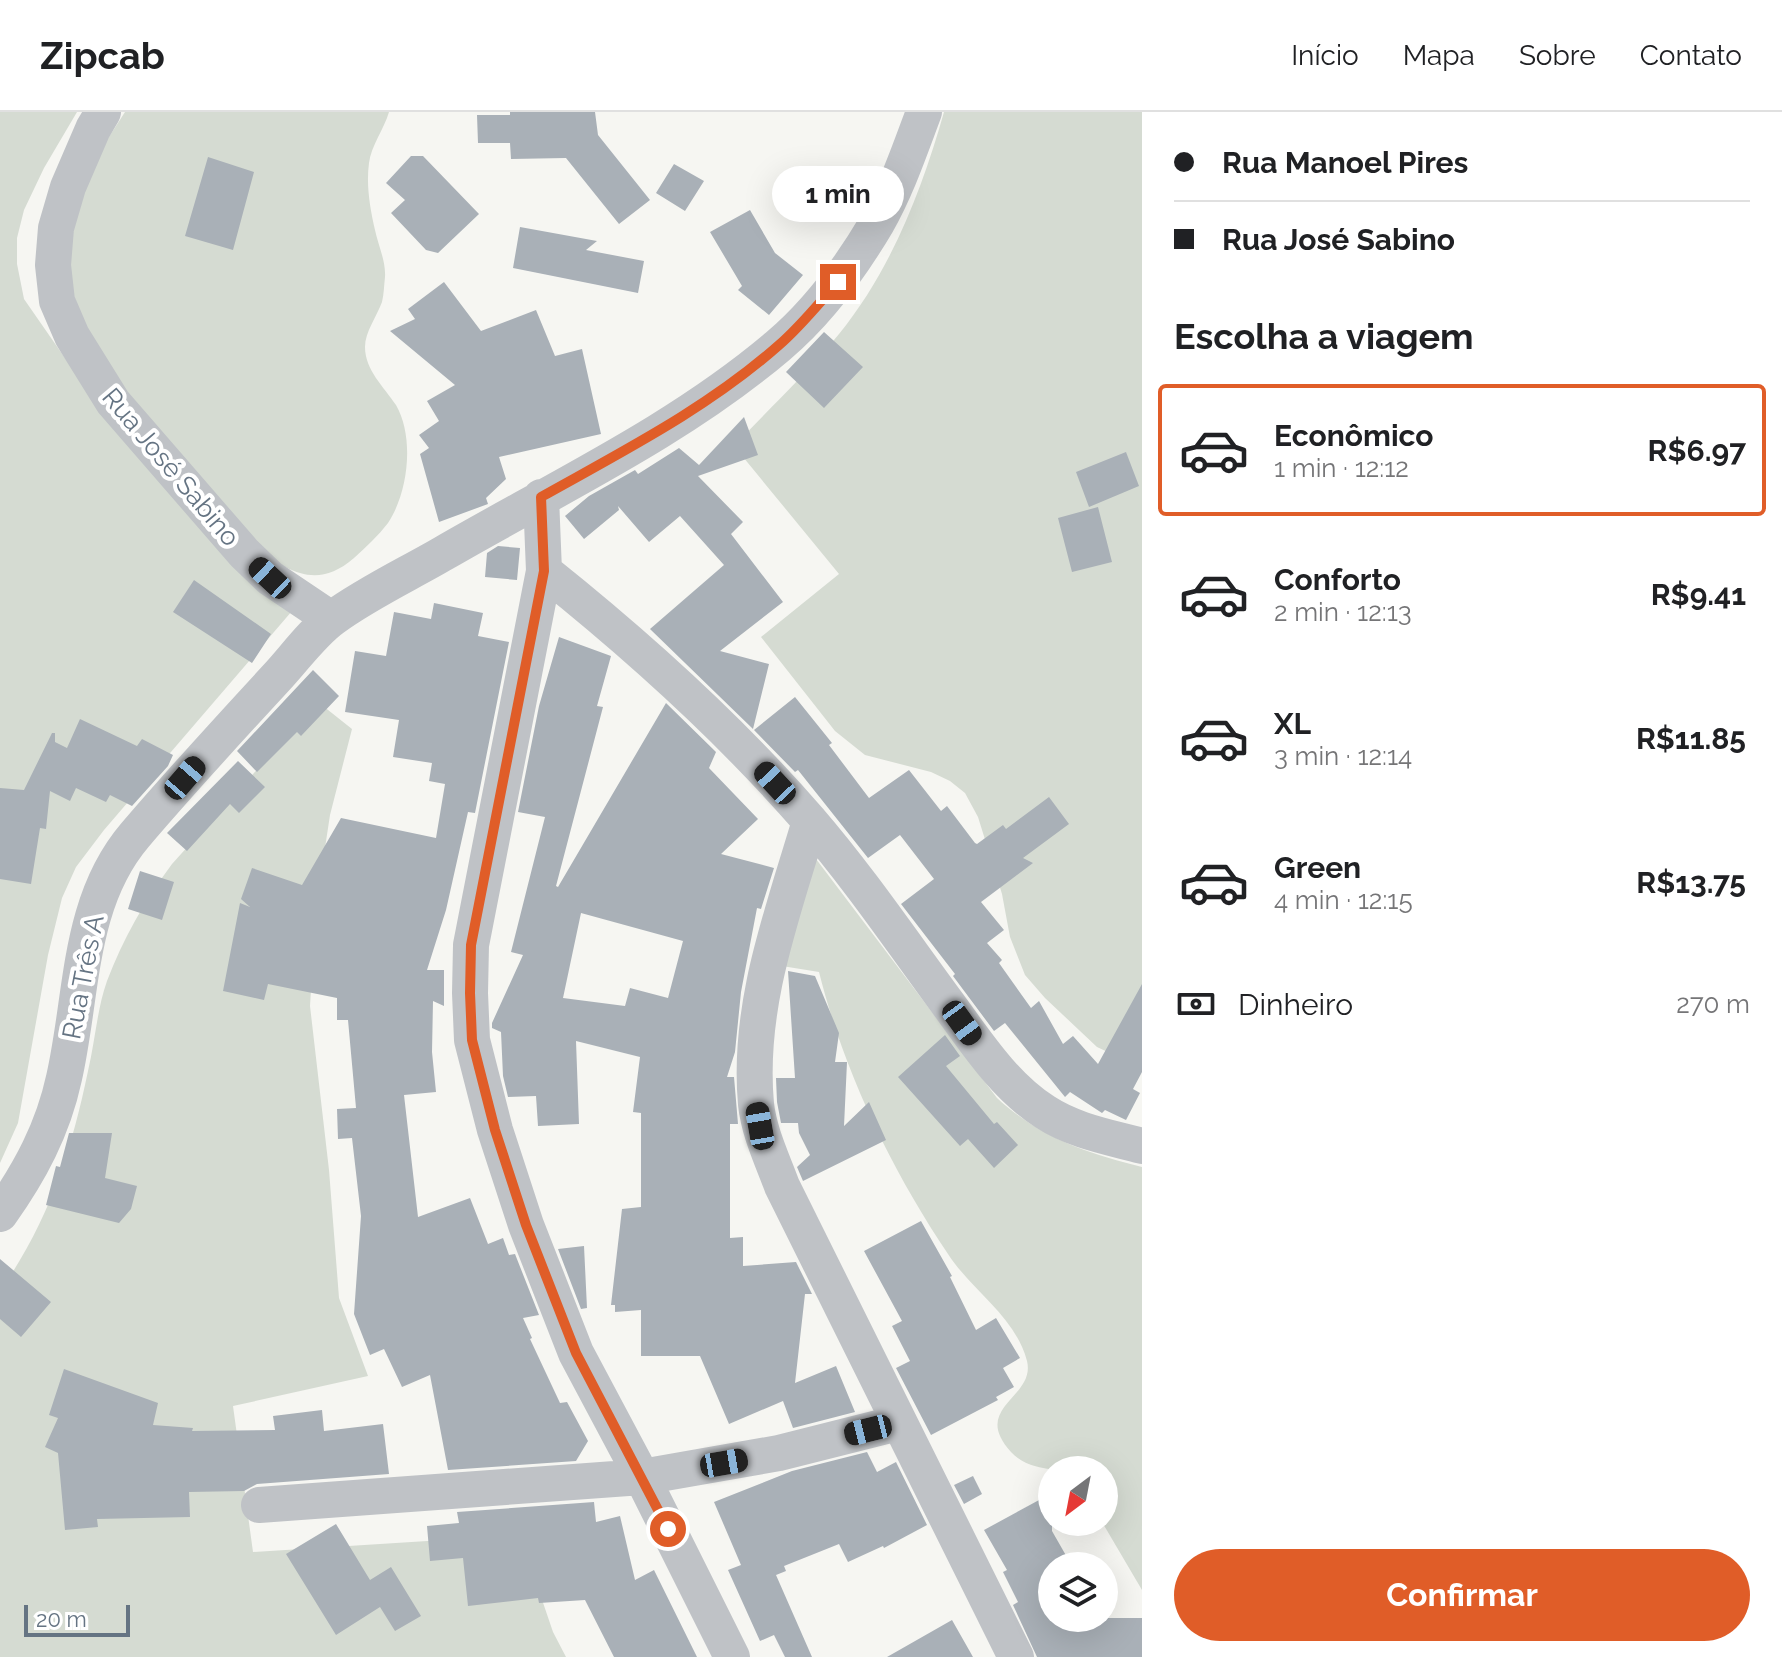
<!DOCTYPE html>
<html lang="pt">
<head>
<meta charset="utf-8">
<style>
	body { margin:0; font-family:Raleway,sans-serif; background:#f2f2f2; color:#202124; height:100vh; display:flex; flex-direction:column; font-size:30px; white-space:nowrap }
	* { box-sizing:border-box; margin:0 }
	p { font-size:26px; color:#757577 }
	.icon { flex:none; width:44px; height:44px; fill:none; stroke:currentColor; stroke-width:2; stroke-linecap:round; stroke-linejoin:round }
	.map { position:relative; flex:1; overflow:hidden }
	.panel { display:flex; flex-direction:column; background:#fff; width:640px }
	.panel>* { flex:none }
	.hud { display:grid; align-content:center; height:176px; padding:0 32px; background:#fff }
	.needle { width:52px; rotate:212deg }
	.controls { position:absolute; left:1038px; top:1344px; display:grid; gap:16px }
	.controls a { display:grid; place-items:center; width:80px; height:80px; border-radius:50%; background:#fff; box-shadow:0 8px 32px #0002; font-size:40px }
	.scale { position:absolute; left:24px; bottom:20px; width:106px; box-sizing:border-box; padding-left:8px; border:4px solid #657483; border-top:0; font-size:22px; line-height:28px; white-space:nowrap; color:#657483; -webkit-text-stroke:6px #fff; paint-order:stroke }
	.end { position:absolute; width:36px; height:36px; margin:-18px; border:10px solid #e05d28; background:#fff; box-shadow:0 0 0 4px #fff }
	.from { border-radius:50% }
	.bubble { position:absolute; height:56px; border-radius:28px; background:#fff; box-shadow:0 8px 32px #0002; font-size:26px; font-weight:700; line-height:56px; text-align:center }
	.car { position:absolute; width:24px; height:48px; margin:-24px -12px; border-radius:10px; box-shadow:0 0 6px 2px #0007; background:linear-gradient(#222 24%,#8ab4d8 0 40%,#222 0 76%,#8ab4d8 0 86%,#222 0) }
	.hud b { display:flex; align-items:center; gap:28px; height:76px; font-size:30px }
	.hud b+b { border-top:2px solid #e0e0e0 }
	.hud i { width:20px; height:20px; background:#202124 }
	ul { padding:0; list-style:none }
	li { display:flex; align-items:center; gap:24px; height:132px; margin:0 16px 12px; padding:0 16px; border:4px solid transparent; border-radius:8px }
	li div { flex:1 }
	li b { display:block; font-size:30px }
	li em { font-style:normal; font-weight:700 }
	li.current { border-color:#e05d28 }
	li>.icon { width:72px; height:72px; stroke-width:1.5 }
	h2 { padding:0 32px; font-size:36px; line-height:96px }
	.pay { display:flex; align-items:center; gap:20px; height:88px; padding:0 32px; font-size:30px }
	.pay p { margin-inline-start:auto }
	.primary-button { display:flex; gap:16px; margin-top:auto; padding:16px 32px }
	.primary-button a { flex:1; height:92px; border-radius:48px; background:#e05d28; color:#fff; font-size:32px; font-weight:700; line-height:92px; text-align:center }
	header { display:flex; align-items:center; gap:48px; box-sizing:border-box; height:112px; padding:0 40px; background:#fff; border-bottom:2px solid #e0e0e0 }
	header strong { font-size:38px }
	nav { display:flex; gap:44px; margin-inline-start:auto; font-size:28px }
	main { display:flex; flex:1; min-height:0 }
	.map>svg:first-child { display:block }
	.green { fill:#d5dbd2 }
	.building { fill:#a9b0b7; fill-rule:evenodd }
	.lines { fill:none; stroke-linecap:round; stroke-linejoin:round }
	.street { stroke:#bfc2c6; stroke-width:36 }
	.route { stroke:#e05d28; stroke-width:10 }
	.labels { text-anchor:middle; stroke-width:8; stroke-linejoin:round; paint-order:stroke }
	.street-label { font-size:26px; fill:#657483; stroke:#fff }
</style>
</head>
<body>
<header>
<strong>Zipcab</strong>
<nav><a>Início</a><a>Mapa</a><a>Sobre</a><a>Contato</a></nav>
</header>
<main>
<div class="map">
<svg width="1142" height="1545" viewBox="0 0 1142 1545">
	<rect width="100%" height="100%" fill="#f6f6f2"/>
	<path class="green" d="M 0,0 L 77,0 L 44,56 L 24,98 L 17,126 L 17,152 L 24,187 L 83,272 L 292,499 L 104,718 L 76,755 L 62,786 L 48,843 L 18,1011 L 0,1051 Z
		M 125,0 L 389,0 C 384,17 371,34 369,51 C 366,73 370,96 375,118 C 378,133 386,149 385,165 C 384,173 384,182 382,190 C 377,204 365,220 365,235 C 365,258 384,275 396,293 C 415,326 408,381 388,411 C 378,424 366,435 354,446 C 317,478 290,460 256,436 L 96,242 L 72,179 L 67,142 L 75,97 L 107,28 Z
		M 944,0 L 1142,0 L 1142,956 L 1097,935 L 1045,886 L 1025,863 L 1010,825 L 1002,782 L 978,705 L 965,681 L 950,669 L 931,660 L 865,643 L 835,619 L 761,525 L 839,462 L 734,334 C 769,297 807,261 839,222 C 891,158 922,78 944,0 Z
		M 318,590 L 352,617 L 330,703 L 316,795 L 310,894 L 329,1058 L 339,1186 L 368,1264 L 233,1294 L 253,1440 L 520,1423 L 553,1520 L 566,1545 L 0,1545 L 0,1179 C 48,1111 71,1041 88,959 C 95,930 97,897 107,869 C 123,827 145,788 172,752 Z
		M 813,743 L 997,986 C 1039,1025 1088,1042 1142,1055 L 1142,1478 L 1102,1410 L 1104,1358 C 1076,1358 1032,1363 1011,1340 C 970,1295 1036,1286 1027,1249 C 1015,1204 972,1179 948,1142 C 891,1057 844,960 819,860 L 782,854 Z"/>
	<path class="building" d="M 510,0 L 595,0 L 598,23 L 650,88 L 619,112 L 566,46 L 511,47 L 510,31 L 478,31 L 477,3 L 510,3 Z
		M 411,44 L 423,44 L 479,102 L 438,141 L 426,138 L 391,101 L 405,88 L 386,71 Z
		M 208,45 L 254,60 L 233,138 L 185,124 Z
		M 674,52 L 704,69 L 685,99 L 656,81 Z
		M 750,98 L 775,141 L 803,163 L 769,203 L 738,178 L 742,174 L 710,120 Z
		M 520,115 L 597,129 L 586,138 L 644,149 L 638,181 L 513,156 Z
		M 444,170 L 481,219 L 536,198 L 555,244 L 582,237 L 601,322 L 499,345 L 506,367 L 486,386 L 488,392 L 439,410 L 420,342 L 429,336 L 419,323 L 439,309 L 427,289 L 455,273 L 390,219 L 415,207 L 408,197 Z
		M 824,220 L 863,255 L 824,296 L 786,260 Z
		M 744,305 L 758,343 L 698,364 L 743,410 L 731,422 L 783,490 L 720,539 L 769,552 L 753,617 L 650,517 L 724,453 L 680,404 L 649,430 L 618,394 L 619,398 L 584,427 L 565,404 L 589,384 L 635,358 L 638,362 L 679,336 L 699,353 Z
		M 1126,340 L 1139,374 L 1089,395 L 1076,360 Z
		M 1098,395 L 1112,450 L 1072,460 L 1058,406 Z
		M 498,434 L 520,436 L 517,468 L 485,465 L 487,441 Z
		M 194,468 L 271,522 L 252,551 L 173,500 Z
		M 434,491 L 483,501 L 478,524 L 509,530 L 475,701 L 468,700 L 446,798 L 427,858 L 444,858 L 444,894 L 433,889 L 432,940 L 436,980 L 404,983 L 418,1105 L 470,1086 L 488,1132 L 503,1126 L 509,1143 L 515,1142 L 539,1203 L 523,1206 L 532,1226 L 530,1227 L 560,1291 L 567,1290 L 588,1329 L 576,1349 L 448,1358 L 430,1263 L 402,1275 L 384,1237 L 370,1243 L 354,1202 L 361,1104 L 352,1026 L 338,1027 L 337,997 L 356,996 L 348,908 L 337,908 L 337,886 L 268,872 L 264,888 L 223,879 L 240,791 L 250,795 L 241,787 L 252,756 L 302,773 L 341,706 L 436,726 L 445,672 L 429,669 L 432,651 L 393,645 L 399,608 L 345,600 L 355,539 L 386,544 L 394,500 L 431,507 Z
		M 559,525 L 611,544 L 597,594 L 603,595 L 556,774 L 558,775 L 666,591 L 716,640 L 709,656 L 758,707 L 721,742 L 774,756 L 761,797 L 757,796 L 741,880 L 735,940 L 727,965 L 734,965 L 738,1012 L 730,1012 L 730,1126 L 743,1125 L 743,1154 L 796,1150 L 812,1182 L 805,1182 L 795,1271 L 836,1254 L 855,1300 L 793,1316 L 783,1289 L 729,1312 L 700,1244 L 641,1244 L 641,1198 L 615,1200 L 615,1193 L 611,1193 L 622,1097 L 641,1095 L 641,1001 L 633,1000 L 640,945 L 576,929 L 579,1012 L 538,1014 L 536,984 L 508,985 L 503,964 L 501,920 L 492,916 L 492,911 L 523,843 L 511,840 L 545,705 L 518,700 L 539,594 ZM 581,801 L 683,829 L 668,886 L 630,876 L 625,894 L 563,886 Z
		M 313,558 L 339,584 L 301,624 L 297,620 L 257,660 L 237,639 Z
		M 795,585 L 832,631 L 829,633 L 869,686 L 909,658 L 941,699 L 947,694 L 975,731 L 977,732 L 1003,713 L 1006,717 L 1049,685 L 1069,712 L 1023,746 L 1033,751 L 981,790 L 1004,818 L 987,831 L 1002,848 L 999,851 L 1031,896 L 1039,889 L 1063,932 L 1073,924 L 1098,952 L 1142,872 L 1142,960 L 1133,977 L 1140,981 L 1126,1008 L 1105,998 L 1102,1001 L 1070,980 L 1065,985 L 1005,911 L 994,919 L 953,864 L 955,862 L 901,792 L 934,767 L 900,723 L 868,746 L 798,658 L 795,660 L 754,618 Z
		M 80,607 L 137,634 L 142,627 L 173,643 L 168,654 L 132,694 L 110,683 L 106,690 L 76,676 L 70,689 L 50,679 L 46,717 L 40,716 L 31,772 L 0,767 L 0,676 L 24,678 L 52,621 L 55,621 L 55,630 L 67,636 Z
		M 238,649 L 265,675 L 239,701 L 230,692 L 187,739 L 167,721 Z
		M 140,759 L 174,770 L 162,808 L 128,797 Z
		M 788,859 L 815,864 L 839,921 L 835,950 L 847,950 L 844,1014 L 869,990 L 886,1028 L 803,1069 L 797,1055 L 810,1043 L 799,1021 L 798,1011 L 781,1011 L 777,990 L 776,966 L 795,966 Z
		M 945,923 L 960,944 L 946,954 L 994,1012 L 997,1010 L 1018,1033 L 994,1056 L 968,1027 L 960,1034 L 898,965 Z
		M 69,1021 L 112,1021 L 105,1066 L 137,1074 L 131,1097 L 119,1111 L 46,1093 L 56,1054 L 60,1055 Z
		M 921,1109 L 952,1164 L 950,1165 L 976,1218 L 996,1206 L 1020,1246 L 1003,1256 L 1014,1275 L 996,1285 L 998,1288 L 931,1323 L 896,1256 L 910,1249 L 892,1214 L 902,1209 L 864,1139 Z
		M 584,1134 L 587,1196 L 581,1197 L 558,1137 Z
		M 0,1147 L 51,1190 L 21,1225 L 0,1207 Z
		M 64,1257 L 158,1291 L 153,1313 L 193,1316 L 192,1319 L 275,1318 L 273,1304 L 322,1298 L 324,1319 L 383,1312 L 389,1362 L 257,1372 L 244,1379 L 189,1380 L 190,1405 L 97,1407 L 98,1415 L 65,1418 L 58,1341 L 45,1335 L 58,1306 L 49,1303 Z
		M 867,1340 L 877,1360 L 896,1350 L 927,1413 L 884,1436 L 883,1434 L 848,1450 L 839,1432 L 784,1454 L 786,1459 L 776,1463 L 812,1545 L 785,1545 L 774,1523 L 760,1529 L 728,1458 L 741,1453 L 714,1390 L 792,1359 Z
		M 973,1364 L 982,1382 L 964,1392 L 954,1373 Z
		M 1052,1381 L 1052,1419 L 1072,1454 L 1052,1454 L 1052,1506 L 1142,1506 L 1142,1545 L 1037,1545 L 1013,1493 L 1018,1490 L 1003,1460 L 1007,1458 L 984,1418 Z
		M 594,1390 L 596,1410 L 620,1404 L 635,1468 L 654,1458 L 697,1545 L 614,1545 L 585,1488 L 539,1491 L 538,1486 L 468,1494 L 463,1446 L 430,1449 L 427,1414 L 459,1411 L 457,1400 Z
		M 336,1412 L 370,1468 L 391,1455 L 421,1504 L 395,1519 L 380,1495 L 336,1523 L 286,1442 Z
		M 952,1508 L 973,1545 L 887,1545 Z"/>
	<g class="lines">
		<path class="street" d="M 103,0 L 93,17 L 68,75 L 56,116 L 53,153 L 57,189 L 72,224 L 113,290 L 244,441 L 270,466 L 331,507
			M 541,385 L 544,459 C 638,534 730,617 809,708 C 859,766 903,831 948,892 C 976,930 1004,974 1045,1000 C 1074,1019 1109,1025 1142,1034
			M 544,459 L 471,833 L 470,881 L 472,928 L 495,1018 L 526,1113 L 576,1241 L 642,1365 L 732,1545
			M 810,709 C 783,801 747,893 756,992 C 759,1020 772,1047 782,1074 L 1016,1545
			M 0,1102 C 30,1060 53,1017 64,966 C 83,883 77,791 135,723 C 180,670 228,618 276,566 C 294,547 312,521 333,506 C 367,481 408,462 444,441 C 556,376 678,319 778,234 C 817,201 851,155 877,111 C 897,76 910,37 924,0
			M 259,1393 L 642,1365 L 779,1341 L 898,1311"/>
	</g>
	<g class="lines">
		<path class="route" d="M 668,1417 L 576,1241 L 526,1113 L 495,1018 L 472,928 L 470,881 L 471,833 L 544,459 L 541,385 C 623,339 708,296 779,233 C 801,214 819,191 838,170"/>
	</g>
	<g class="labels">
		<g class="street-label">
			<text transform="translate(171 355) rotate(50)" y="9">Rua José Sabino</text>
			<text transform="translate(83 865) rotate(-79)" y="9">Rua Três A</text>
		</g>
	</g>
</svg>
<div class="controls">
<a><svg class="needle" viewBox="-14 -14 28 28"><path d="M0-13l5 13h-10z" fill="#e53935"/><path d="M0 13l5-13h-10z" fill="#757577"/></svg></a>
<a><svg class="icon" aria-label="layers" viewBox="0 0 24 24"><path d="M12 4l9 5-9 5-9-5zM3 14l9 5 9-5"/></svg></a>
</div>
<div class="scale">20 m</div>
<i class="end from" style="left:668px;top:1417px"></i>
<i class="end" style="left:838px;top:170px"></i>
<div class="bubble" style="left:772px;top:54px;width:132px">1 min</div>
<i class="car" style="left:270px;top:466px;rotate:313deg"></i>
<i class="car" style="left:185px;top:666px;rotate:41deg"></i>
<i class="car" style="left:775px;top:671px;rotate:317deg"></i>
<i class="car" style="left:962px;top:911px;rotate:144deg"></i>
<i class="car" style="left:760px;top:1014px;rotate:350deg"></i>
<i class="car" style="left:868px;top:1318px;rotate:256deg"></i>
<i class="car" style="left:724px;top:1351px;rotate:80deg"></i>
</div>
<section class="panel">
<div class="hud">
<b><i class="from"></i>Rua Manoel Pires</b>
<b><i></i>Rua José Sabino</b>
</div>
<h2>Escolha a viagem</h2>
<ul>
<li class="current"><svg class="icon" aria-label="car" viewBox="0 0 24 24"><path d="M5 17H2v-5l4-1 3-4h7l3 4 3 1v5h-3M9 17h6M6 11h13"/><circle cx="7" cy="17" r="2"/><circle cx="17" cy="17" r="2"/></svg><div><b>Econômico</b><p>1 min · 12:12</p></div><em>R$6.97</em></li>
<li><svg class="icon" aria-label="car" viewBox="0 0 24 24"><path d="M5 17H2v-5l4-1 3-4h7l3 4 3 1v5h-3M9 17h6M6 11h13"/><circle cx="7" cy="17" r="2"/><circle cx="17" cy="17" r="2"/></svg><div><b>Conforto</b><p>2 min · 12:13</p></div><em>R$9.41</em></li>
<li><svg class="icon" aria-label="car" viewBox="0 0 24 24"><path d="M5 17H2v-5l4-1 3-4h7l3 4 3 1v5h-3M9 17h6M6 11h13"/><circle cx="7" cy="17" r="2"/><circle cx="17" cy="17" r="2"/></svg><div><b>XL</b><p>3 min · 12:14</p></div><em>R$11.85</em></li>
<li><svg class="icon" aria-label="car" viewBox="0 0 24 24"><path d="M5 17H2v-5l4-1 3-4h7l3 4 3 1v5h-3M9 17h6M6 11h13"/><circle cx="7" cy="17" r="2"/><circle cx="17" cy="17" r="2"/></svg><div><b>Green</b><p>4 min · 12:15</p></div><em>R$13.75</em></li>
</ul>
<div class="pay"><svg class="icon" aria-label="cash" viewBox="0 0 24 24"><path d="M3 7h18v10H3z"/><circle cx="12" cy="12" r="2"/></svg>Dinheiro<p>270 m</p></div>
<div class="primary-button"><a>Confirmar</a></div>
</section>
</main>
</body>
</html>
